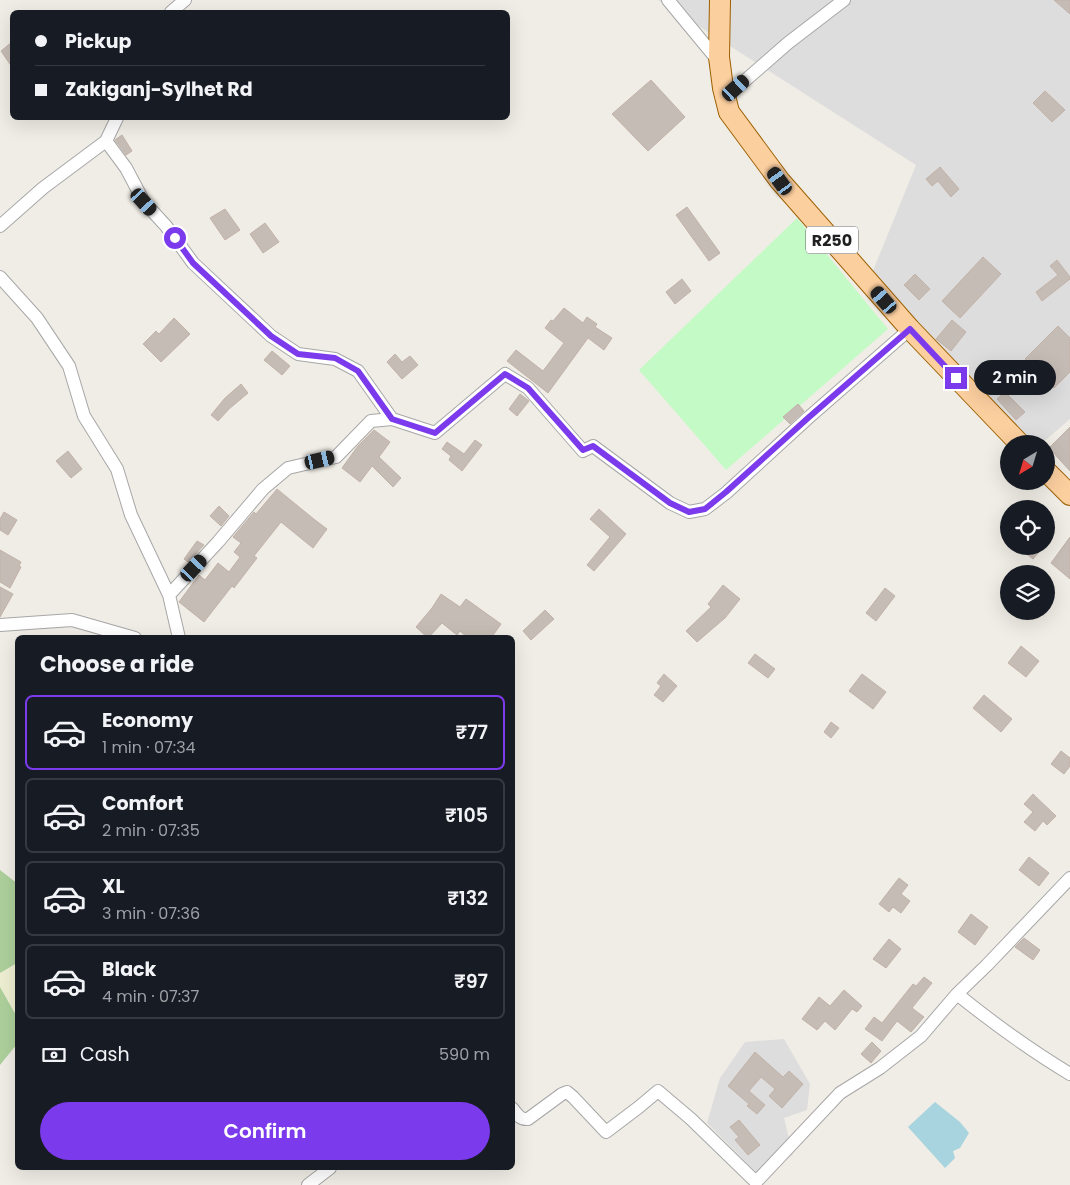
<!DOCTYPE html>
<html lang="en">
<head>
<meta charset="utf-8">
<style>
	body { margin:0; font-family:Poppins,sans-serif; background:#242831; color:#f1f3f6; height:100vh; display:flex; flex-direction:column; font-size:19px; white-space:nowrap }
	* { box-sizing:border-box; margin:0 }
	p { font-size:16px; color:#9ea1a6 }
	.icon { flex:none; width:28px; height:28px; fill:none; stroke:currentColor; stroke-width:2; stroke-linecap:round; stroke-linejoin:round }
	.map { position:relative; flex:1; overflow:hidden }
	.sheet { position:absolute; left:15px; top:635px; width:500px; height:535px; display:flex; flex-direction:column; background:#171b24; border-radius:8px; box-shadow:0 5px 20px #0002 }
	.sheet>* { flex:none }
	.guide { position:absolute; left:10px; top:10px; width:500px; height:110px; border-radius:8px; box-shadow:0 5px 20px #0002; display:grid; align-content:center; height:110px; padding:0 25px; background:#171b24 }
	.needle { width:32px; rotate:218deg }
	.buttons { position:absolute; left:1000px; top:435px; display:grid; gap:10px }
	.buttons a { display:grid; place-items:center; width:55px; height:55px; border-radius:50%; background:#171b24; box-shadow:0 5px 20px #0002; font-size:25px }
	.end { position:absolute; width:22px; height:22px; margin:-11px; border:6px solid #7c3aed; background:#fff; box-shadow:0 0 0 2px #fff }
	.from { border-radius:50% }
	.bubble { position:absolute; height:35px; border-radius:18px; background:#171b24; box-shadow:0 5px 20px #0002; font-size:16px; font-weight:600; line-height:35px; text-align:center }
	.car { position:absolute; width:15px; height:30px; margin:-15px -8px; border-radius:6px; box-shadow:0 0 4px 1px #0007; background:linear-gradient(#222 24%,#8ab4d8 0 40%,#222 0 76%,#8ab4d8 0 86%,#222 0) }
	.guide b { display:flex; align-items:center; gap:18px; height:48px; font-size:19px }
	.guide b+b { border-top:1px solid #363941 }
	.guide i { width:12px; height:12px; background:#f1f3f6 }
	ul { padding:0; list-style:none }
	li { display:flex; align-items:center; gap:15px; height:75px; margin:0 10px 8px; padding:0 15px; border:2px solid #363941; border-radius:8px }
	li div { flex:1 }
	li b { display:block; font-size:19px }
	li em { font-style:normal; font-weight:600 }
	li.selected { border-color:#7c3aed }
	li>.icon { width:45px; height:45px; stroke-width:1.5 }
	h2 { padding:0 25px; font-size:22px; line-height:60px }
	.pay { display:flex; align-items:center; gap:12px; height:55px; padding:0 25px; font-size:19px }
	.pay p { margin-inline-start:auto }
	.primary-button { display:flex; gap:10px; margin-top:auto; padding:10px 25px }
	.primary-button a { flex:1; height:58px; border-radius:30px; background:#7c3aed; color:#fff; font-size:20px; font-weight:600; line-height:58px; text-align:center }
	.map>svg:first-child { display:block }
	.residential { fill:#dedddd }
	.farmland { fill:#eeefd2 }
	.forest { fill:#add09b }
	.park { fill:#c4fac5 }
	.water { fill:#a7d4de }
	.building { fill:#c5bcb5; stroke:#c2b2a8 }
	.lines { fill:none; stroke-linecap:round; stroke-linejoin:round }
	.minor-casing { stroke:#a7a7a7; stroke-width:14 }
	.primary-casing { stroke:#9c6000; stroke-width:22 }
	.minor { stroke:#fff; stroke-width:12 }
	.primary { stroke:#fccf9f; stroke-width:20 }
	.route { stroke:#7c3aed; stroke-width:6 }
	.labels { text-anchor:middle; stroke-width:4; stroke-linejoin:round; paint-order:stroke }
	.shield { fill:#fff; stroke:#636363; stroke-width:1 }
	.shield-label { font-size:16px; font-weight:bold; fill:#202020 }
</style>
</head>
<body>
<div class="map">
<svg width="1070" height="1185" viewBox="0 0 1070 1185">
	<rect width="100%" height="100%" fill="#f0ede6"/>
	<path class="residential" d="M 658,0 L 1070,0 L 1070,419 L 1041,444 L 1025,444 L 870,278 L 916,165 Z
		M 784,1039 L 810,1084 L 807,1110 L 784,1118 L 793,1155 L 758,1174 L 707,1123 L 720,1078 L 745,1042 Z"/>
	<path class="farmland" d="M 17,963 L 17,1017 L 0,987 L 0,973 Z"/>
	<path class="forest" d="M 0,870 L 18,884 L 17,963 L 0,973 Z
		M 0,987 L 17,1017 L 17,1044 L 0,1065 Z"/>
	<path class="park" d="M 797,218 L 888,329 L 726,470 L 639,370 Z"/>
	<path class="water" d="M 935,1102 L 960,1122 L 969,1133 L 960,1148 L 953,1151 L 955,1158 L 945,1168 L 908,1127 Z"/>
	<path class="building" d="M 1054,0 L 1070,0 L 1070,14 Z
		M 12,42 L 12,67 L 1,51 Z
		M 651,80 L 685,117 L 648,151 L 612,114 Z
		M 1045,91 L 1065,110 L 1052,122 L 1033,103 Z
		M 122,135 L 132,151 L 126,155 L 115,140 Z
		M 940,167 L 959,189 L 951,197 L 938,181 L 932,186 L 926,179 Z
		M 687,207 L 720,253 L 709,261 L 676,215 Z
		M 225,209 L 240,230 L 225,240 L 210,218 Z
		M 265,223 L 279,242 L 263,253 L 250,234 Z
		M 983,257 L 1001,274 L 960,318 L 942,301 Z
		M 1057,260 L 1070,277 L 1070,279 L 1042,301 L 1036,292 L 1058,275 L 1050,266 Z
		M 915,274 L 930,289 L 919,300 L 904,285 Z
		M 682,279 L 691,291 L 675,304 L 666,292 Z
		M 564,308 L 583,323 L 587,317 L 597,324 L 595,327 L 612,338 L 604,350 L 588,338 L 548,393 L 507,361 L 516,350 L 543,371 L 564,343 L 545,328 L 551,320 L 553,321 Z
		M 174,318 L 190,334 L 161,362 L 143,344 L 156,331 L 159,334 Z
		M 952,320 L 966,332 L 951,351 L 936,339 Z
		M 1058,326 L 1070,338 L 1070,372 L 1054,388 L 1025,359 Z
		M 272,351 L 290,366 L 282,375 L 264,360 Z
		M 395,354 L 402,362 L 410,356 L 418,365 L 402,379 L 387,362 Z
		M 241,384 L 248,393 L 229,409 L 218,421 L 211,415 L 225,398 Z
		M 1005,392 L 1025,412 L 1016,420 L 997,399 Z
		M 520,394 L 529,401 L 517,416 L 509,409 Z
		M 798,404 L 804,411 L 790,424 L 783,417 Z
		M 1070,427 L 1070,471 L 1049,448 Z
		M 374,430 L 390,442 L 379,457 L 401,478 L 393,487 L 372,466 L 360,482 L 342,468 L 358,446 Z
		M 475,440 L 482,445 L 462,471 L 449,460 L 451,456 L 442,449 L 447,442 L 464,454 Z
		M 68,451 L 82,469 L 71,478 L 56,461 Z
		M 277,489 L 315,520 L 327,529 L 313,548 L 281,522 L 254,556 L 257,558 L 234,588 L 232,586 L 204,622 L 179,602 L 199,575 L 205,580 L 218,563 L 229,572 L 240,557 L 234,552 L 241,543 L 233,537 L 254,512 L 256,514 Z
		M 219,506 L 229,516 L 221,526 L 210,516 Z
		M 599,509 L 626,534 L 594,571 L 587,565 L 610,537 L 590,519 Z
		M 4,512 L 17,520 L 8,535 L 0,530 L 0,519 Z
		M 1070,537 L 1070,579 L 1051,563 Z
		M 197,541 L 204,545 L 188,562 L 184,559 Z
		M 1029,546 L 1044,546 L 1033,559 L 1024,552 Z
		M 0,550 L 21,562 L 19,566 L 21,567 L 10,588 L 0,582 Z
		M 723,585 L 740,599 L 725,618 L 697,642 L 686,631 L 711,607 L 708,604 Z
		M 0,587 L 13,594 L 0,617 Z
		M 885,588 L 895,596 L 876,621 L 866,613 Z
		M 441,594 L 460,607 L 466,599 L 501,624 L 491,638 L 468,638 L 460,631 L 457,635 L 442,623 L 428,638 L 416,627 L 432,608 Z
		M 545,610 L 554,619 L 531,640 L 523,631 Z
		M 1021,646 L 1039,661 L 1026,677 L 1008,663 Z
		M 755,654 L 775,669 L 768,678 L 748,663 Z
		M 664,674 L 677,686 L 663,702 L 654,695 L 661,686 L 657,683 Z
		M 862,674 L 886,692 L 873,709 L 849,691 Z
		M 984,695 L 1012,719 L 1001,732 L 973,708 Z
		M 831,722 L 839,728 L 831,738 L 824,732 Z
		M 1061,751 L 1070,758 L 1070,766 L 1064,774 L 1051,764 Z
		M 1033,794 L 1056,816 L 1047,825 L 1043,821 L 1035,831 L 1024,822 L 1033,812 L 1024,804 Z
		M 1029,857 L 1049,873 L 1039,886 L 1019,870 Z
		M 899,878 L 908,885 L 901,894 L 910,901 L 901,913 L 893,907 L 889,912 L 879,904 Z
		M 971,914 L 988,927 L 975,945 L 958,932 Z
		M 1024,938 L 1040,950 L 1033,960 L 1015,947 Z
		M 889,939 L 901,949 L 886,968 L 873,959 Z
		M 924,977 L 932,983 L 912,1008 L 924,1017 L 911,1032 L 897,1021 L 882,1041 L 865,1029 L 874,1017 L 882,1023 L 913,984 L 916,986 Z
		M 844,990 L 862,1006 L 857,1012 L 852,1009 L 835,1030 L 825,1021 L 817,1030 L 802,1019 L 819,997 L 830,1006 Z
		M 872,1042 L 881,1051 L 871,1063 L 861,1054 Z
		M 755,1052 L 783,1077 L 789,1071 L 803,1084 L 782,1108 L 769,1096 L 775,1089 L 761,1077 L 749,1091 L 765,1105 L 757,1114 L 747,1106 L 749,1104 L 728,1086 Z
		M 739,1120 L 760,1145 L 748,1155 L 735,1140 L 739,1137 L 730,1127 Z"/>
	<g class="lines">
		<defs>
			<path id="minor" d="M 668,0 L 720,63
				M 171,12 L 185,0
				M 725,98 L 788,43 L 844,0
				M 106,141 L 126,168 L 144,202 L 166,226 L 193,263 L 271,336 L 298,354 L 335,359 L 358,371 L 392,419
				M 0,226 L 43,188 L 106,141 L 117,118
				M 0,277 L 37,318 L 69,366 L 84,416 L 117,469 L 131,515 L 169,595 L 179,638
				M 169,595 L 218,542 L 263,489 L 288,468 L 336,457 L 371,421 L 392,419 L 435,433 L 505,374 L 528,388 L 583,451 L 593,446 L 670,503 L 689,512 L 705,509 L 726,493 L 808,418 L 910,329
				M 0,625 L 72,620 L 135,638
				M 957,994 C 993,1023 1030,1050 1070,1074
				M 512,1108 C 517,1114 520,1120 528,1119 L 562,1094 L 567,1092 L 573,1097 L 606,1132 L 639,1107 L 658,1091 L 691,1119 L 756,1182 L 840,1093 L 880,1068 L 921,1036 L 957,994 L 987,965 L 1070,878
				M 308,1185 L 330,1168"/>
			<path id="primary" d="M 720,0 L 719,57 L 723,88 L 729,112 L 780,181 L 910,329 L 1020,444
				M 1046,471 L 1070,495"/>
		</defs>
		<use href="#minor" class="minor-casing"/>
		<use href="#primary" class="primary-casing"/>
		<use href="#minor" class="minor"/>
		<use href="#primary" class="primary"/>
	</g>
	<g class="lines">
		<path class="route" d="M 175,238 L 193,263 L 271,336 L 298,354 L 335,358 L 358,371 L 392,419 L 435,433 L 505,374 L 528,388 L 583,450 L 593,446 L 670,503 L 689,512 L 705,509 L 726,492 L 808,418 L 910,329 L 956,378"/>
	</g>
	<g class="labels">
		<rect class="shield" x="806" y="226.5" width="52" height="27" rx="4"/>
		<g class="shield-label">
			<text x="832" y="246">R250</text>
		</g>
	</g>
</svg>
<div class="buttons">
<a><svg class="needle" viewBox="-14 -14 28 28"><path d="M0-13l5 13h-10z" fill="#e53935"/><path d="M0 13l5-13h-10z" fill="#9ea1a6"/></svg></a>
<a><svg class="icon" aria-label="locate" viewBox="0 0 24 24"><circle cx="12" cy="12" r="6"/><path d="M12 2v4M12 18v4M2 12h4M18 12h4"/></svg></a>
<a><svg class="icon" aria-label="layers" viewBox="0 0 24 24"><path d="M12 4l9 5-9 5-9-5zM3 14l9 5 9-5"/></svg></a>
</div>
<i class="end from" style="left:175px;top:238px"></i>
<i class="end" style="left:956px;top:378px"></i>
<div class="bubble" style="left:974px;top:360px;width:82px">2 min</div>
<i class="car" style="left:736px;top:88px;rotate:48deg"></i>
<i class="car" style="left:780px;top:181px;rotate:324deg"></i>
<i class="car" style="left:144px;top:202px;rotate:138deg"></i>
<i class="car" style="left:884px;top:300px;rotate:319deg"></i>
<i class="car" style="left:320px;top:460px;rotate:77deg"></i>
<i class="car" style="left:194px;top:568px;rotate:43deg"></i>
<div class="guide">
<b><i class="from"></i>Pickup</b>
<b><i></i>Zakiganj-Sylhet Rd</b>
</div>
<section class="sheet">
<h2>Choose a ride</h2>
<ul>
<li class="selected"><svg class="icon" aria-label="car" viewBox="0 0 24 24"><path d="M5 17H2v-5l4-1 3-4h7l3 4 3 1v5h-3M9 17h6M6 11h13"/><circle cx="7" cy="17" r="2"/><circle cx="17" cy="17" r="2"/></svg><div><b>Economy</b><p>1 min · 07:34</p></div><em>₹77</em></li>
<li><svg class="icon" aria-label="car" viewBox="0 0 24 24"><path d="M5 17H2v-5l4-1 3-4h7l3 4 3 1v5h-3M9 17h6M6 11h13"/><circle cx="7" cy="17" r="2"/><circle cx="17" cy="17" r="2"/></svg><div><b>Comfort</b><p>2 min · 07:35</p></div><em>₹105</em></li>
<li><svg class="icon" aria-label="car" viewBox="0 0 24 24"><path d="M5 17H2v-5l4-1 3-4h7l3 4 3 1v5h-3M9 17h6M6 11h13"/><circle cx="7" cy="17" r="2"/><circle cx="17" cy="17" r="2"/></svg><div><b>XL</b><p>3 min · 07:36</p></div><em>₹132</em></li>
<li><svg class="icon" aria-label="car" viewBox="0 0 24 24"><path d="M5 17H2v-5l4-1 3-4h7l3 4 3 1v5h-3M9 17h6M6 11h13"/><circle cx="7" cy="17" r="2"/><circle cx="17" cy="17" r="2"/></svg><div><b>Black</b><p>4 min · 07:37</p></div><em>₹97</em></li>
</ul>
<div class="pay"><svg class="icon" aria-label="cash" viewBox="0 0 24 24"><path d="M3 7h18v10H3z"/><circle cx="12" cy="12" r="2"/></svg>Cash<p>590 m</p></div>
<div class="primary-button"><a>Confirm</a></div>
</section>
</div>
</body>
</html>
